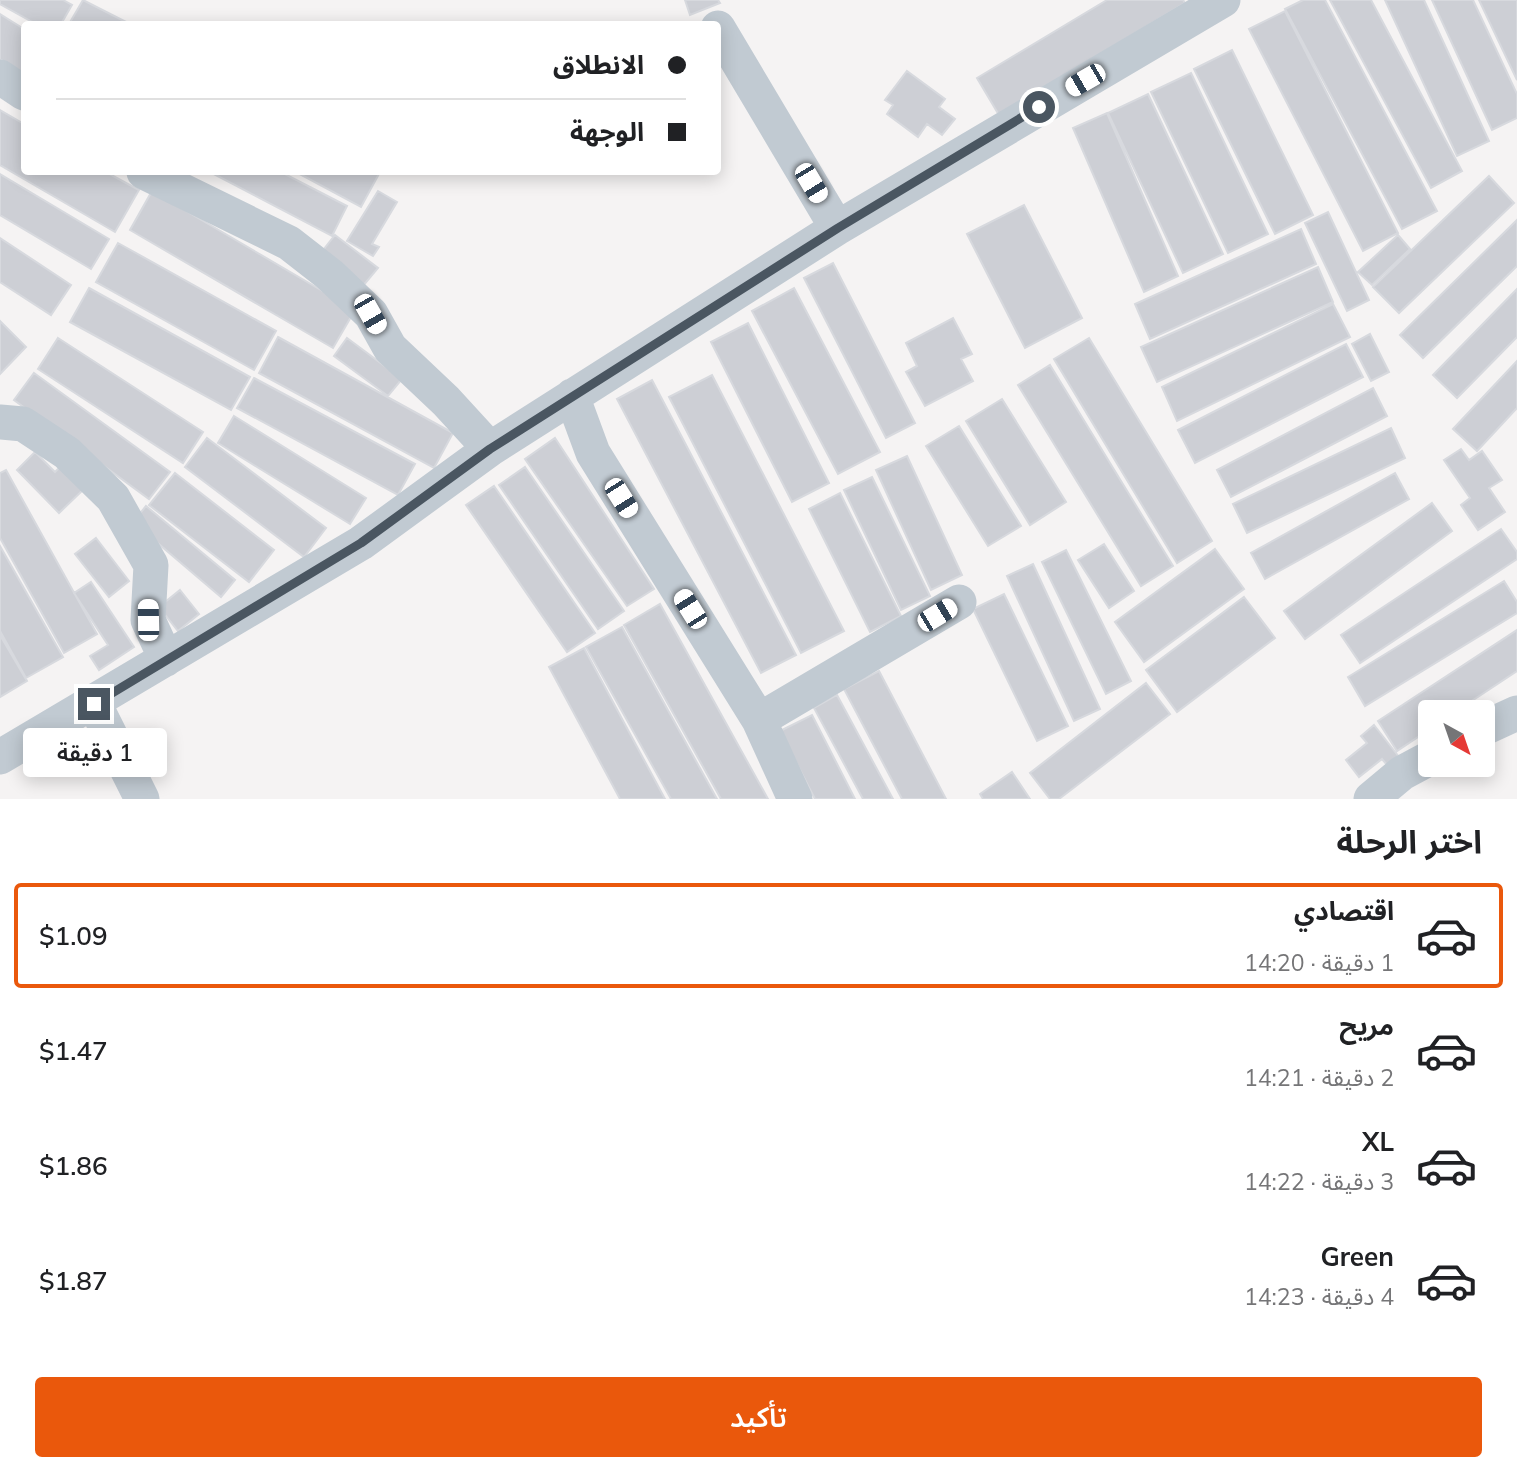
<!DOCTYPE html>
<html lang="ar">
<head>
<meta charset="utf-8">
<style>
	body { margin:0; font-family:Mulish,"Noto Sans Arabic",sans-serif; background:#f6f6f6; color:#202124; direction:rtl; height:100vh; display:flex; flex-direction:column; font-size:26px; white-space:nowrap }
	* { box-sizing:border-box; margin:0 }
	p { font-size:23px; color:#757577 }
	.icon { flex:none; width:38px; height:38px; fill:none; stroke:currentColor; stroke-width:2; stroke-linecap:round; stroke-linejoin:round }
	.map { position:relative; height:799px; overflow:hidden; direction:ltr }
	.sheet { display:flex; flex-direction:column; background:#fff; flex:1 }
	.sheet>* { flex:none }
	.guide { position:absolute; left:21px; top:21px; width:700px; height:154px; border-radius:7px; box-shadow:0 4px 18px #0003; direction:rtl; display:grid; align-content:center; height:154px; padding:0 35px; background:#fff }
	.needle { width:46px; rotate:140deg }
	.controls { position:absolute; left:1418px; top:700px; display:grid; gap:14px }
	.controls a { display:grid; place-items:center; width:77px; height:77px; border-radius:7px; background:#fff; box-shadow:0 4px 18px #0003; font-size:35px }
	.end { position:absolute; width:32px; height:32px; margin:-16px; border:9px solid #4a5661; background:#fff; box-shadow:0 0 0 4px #fff }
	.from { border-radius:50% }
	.bubble { position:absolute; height:49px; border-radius:7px; background:#fff; box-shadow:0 4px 18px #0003; font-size:23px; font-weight:600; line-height:49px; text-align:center; direction:rtl }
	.car { position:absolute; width:21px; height:42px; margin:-21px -10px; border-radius:9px; box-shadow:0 0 5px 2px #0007; background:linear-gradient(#fff 24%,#345 0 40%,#fff 0 76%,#345 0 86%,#fff 0) }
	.guide b { display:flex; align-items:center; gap:24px; height:66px; font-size:26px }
	.guide b+b { border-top:2px solid #e0e0e0 }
	.guide i { width:18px; height:18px; background:#202124 }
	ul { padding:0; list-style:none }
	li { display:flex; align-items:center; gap:21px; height:105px; margin:0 14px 10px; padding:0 21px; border:4px solid transparent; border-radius:7px }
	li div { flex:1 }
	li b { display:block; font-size:26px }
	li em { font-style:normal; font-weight:600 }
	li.current { border-color:#ea580c }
	li>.icon { width:63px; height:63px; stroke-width:1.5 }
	h2 { padding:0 35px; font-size:32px; line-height:84px }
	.action { display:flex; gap:14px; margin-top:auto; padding:14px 35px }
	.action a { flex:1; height:80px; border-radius:7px; background:#ea580c; color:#fff; font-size:28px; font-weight:600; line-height:80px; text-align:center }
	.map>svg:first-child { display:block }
	.building { fill:#cdcfd5; stroke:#d7d9de; stroke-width:2 }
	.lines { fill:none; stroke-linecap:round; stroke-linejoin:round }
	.minor { stroke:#c1cad2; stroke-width:35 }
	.route { stroke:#4a5661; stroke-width:9 }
</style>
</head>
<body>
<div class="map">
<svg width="1517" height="799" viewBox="0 0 1517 799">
	<rect width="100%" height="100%" fill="#f5f3f3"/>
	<path class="building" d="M 0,0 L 63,0 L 72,5 L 61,24 L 36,24 L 0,4 Z
		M 83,0 L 130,24 L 69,24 Z
		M 685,0 L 718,0 L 720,3 L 690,15 Z
		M 1107,0 L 1183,0 L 1185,3 L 999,115 L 977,78 Z
		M 1303,0 L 1325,0 L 1437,211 L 1402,229 L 1285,9 Z
		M 1330,0 L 1371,0 L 1462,171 L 1431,188 Z
		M 1385,0 L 1424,0 L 1489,141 L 1457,156 Z
		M 1432,0 L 1473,0 L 1517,94 L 1517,118 L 1492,130 Z
		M 1479,0 L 1517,0 L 1517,80 Z
		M 1285,11 L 1398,233 L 1363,251 L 1249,29 Z
		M 0,14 L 24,29 L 24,73 L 0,59 Z
		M 1232,50 L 1313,215 L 1275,234 L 1194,69 Z
		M 907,71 L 945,99 L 939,107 L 955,119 L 942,135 L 927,124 L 918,137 L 887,114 L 893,105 L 885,100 Z
		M 1191,73 L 1268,234 L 1228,253 L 1151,92 Z
		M 1148,94 L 1223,254 L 1183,273 L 1108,113 Z
		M 0,110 L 24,124 L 24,172 L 106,172 L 139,190 L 115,232 L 0,165 Z
		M 1107,113 L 1178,276 L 1144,292 L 1073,128 Z
		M 210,172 L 281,172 L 347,206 L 332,236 Z
		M 296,172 L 380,172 L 361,207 Z
		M 0,174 L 109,239 L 91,269 L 0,215 Z
		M 1489,176 L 1514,203 L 1399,313 L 1373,287 Z
		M 152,191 L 355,310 L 333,348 L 130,230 Z
		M 378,191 L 397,202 L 372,244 L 379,247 L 373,256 L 347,241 Z
		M 1024,205 L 1082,318 L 1025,348 L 967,234 Z
		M 1328,212 L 1369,300 L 1347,311 L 1305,223 Z
		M 1517,220 L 1517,266 L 1423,358 L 1400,335 Z
		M 1301,229 L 1316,264 L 1150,339 L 1135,304 Z
		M 335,235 L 378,268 L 362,287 L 320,254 Z
		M 1398,235 L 1410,249 L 1372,285 L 1358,272 Z
		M 0,238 L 71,285 L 51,315 L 0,282 Z
		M 118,243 L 276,331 L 254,370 L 96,282 Z
		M 833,263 L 915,423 L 886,438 L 804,278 Z
		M 1318,267 L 1333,302 L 1157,382 L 1141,347 Z
		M 89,288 L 250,377 L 231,410 L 70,322 Z
		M 794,288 L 880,452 L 838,474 L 752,311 Z
		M 1517,289 L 1517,337 L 1457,398 L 1433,375 Z
		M 1333,304 L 1350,337 L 1177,421 L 1162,387 Z
		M 953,318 L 972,354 L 961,359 L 973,381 L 925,406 L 906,372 L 917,366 L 906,343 Z
		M 0,321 L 26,347 L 0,374 Z
		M 748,323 L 829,483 L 792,502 L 711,342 Z
		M 1370,334 L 1389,372 L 1371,381 L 1352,344 Z
		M 278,337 L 453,433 L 434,468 L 259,373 Z
		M 58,338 L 203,432 L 183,463 L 38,369 Z
		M 347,338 L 402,379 L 388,396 L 334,356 Z
		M 1089,338 L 1212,541 L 1177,563 L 1054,359 Z
		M 1346,344 L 1363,377 L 1195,463 L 1178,430 Z
		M 1517,361 L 1517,408 L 1477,451 L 1453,429 Z
		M 1050,365 L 1173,566 L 1141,586 L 1018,385 Z
		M 34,373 L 170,472 L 149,499 L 14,400 Z
		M 712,375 L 844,631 L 801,653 L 669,397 Z
		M 254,378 L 415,464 L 398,495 L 237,408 Z
		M 652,380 L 796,655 L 761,673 L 617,399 Z
		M 1373,388 L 1387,416 L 1231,497 L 1217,470 Z
		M 1002,399 L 1066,502 L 1030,525 L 966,421 Z
		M 234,416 L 366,498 L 350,524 L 218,443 Z
		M 959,426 L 1021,526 L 988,546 L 926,446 Z
		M 1391,428 L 1405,458 L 1247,533 L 1233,504 Z
		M 207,438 L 326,528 L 304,557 L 185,467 Z
		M 555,438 L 654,589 L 627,606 L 525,459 Z
		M 1461,449 L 1469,460 L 1482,451 L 1502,480 L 1489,488 L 1505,512 L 1478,530 L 1461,505 L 1470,498 L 1444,460 Z
		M 35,452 L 55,472 L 61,466 L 84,489 L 59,513 L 17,470 Z
		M 907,456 L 962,575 L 931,590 L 876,470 Z
		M 525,467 L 624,611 L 598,629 L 499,485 Z
		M 6,470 L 97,634 L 64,653 L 0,538 L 0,473 Z
		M 175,473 L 274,550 L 249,582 L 149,505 Z
		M 1395,473 L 1409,499 L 1265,579 L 1251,553 Z
		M 872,477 L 930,596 L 901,610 L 844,490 Z
		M 494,486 L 595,633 L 567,652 L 466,505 Z
		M 840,493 L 901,616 L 870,632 L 809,509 Z
		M 1432,503 L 1452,531 L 1305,639 L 1284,611 Z
		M 146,506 L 235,580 L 221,597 L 133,522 Z
		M 1501,529 L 1517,552 L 1517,559 L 1360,663 L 1341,635 Z
		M 96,538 L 129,581 L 109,597 L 75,554 Z
		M 1104,544 L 1134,591 L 1109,608 L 1078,560 Z
		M 0,546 L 63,657 L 26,678 L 0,631 Z
		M 1215,549 L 1244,589 L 1144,662 L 1115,622 Z
		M 1066,550 L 1131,681 L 1106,694 L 1042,562 Z
		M 1033,564 L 1100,709 L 1074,721 L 1007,576 Z
		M 1504,581 L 1517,602 L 1517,613 L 1365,706 L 1348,677 Z
		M 91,582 L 134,647 L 99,670 L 90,656 L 108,645 L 74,593 Z
		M 180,590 L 199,614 L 178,631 L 159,607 Z
		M 1004,594 L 1068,726 L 1037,741 L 973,609 Z
		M 1244,597 L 1275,638 L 1177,712 L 1146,670 Z
		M 660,604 L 768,799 L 721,799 L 624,625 Z
		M 622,627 L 717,799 L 671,799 L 586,647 Z
		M 1517,630 L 1517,671 L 1455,712 L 1430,712 L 1430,729 L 1397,751 L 1378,721 Z
		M 0,635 L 27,681 L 0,697 Z
		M 584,648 L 665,799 L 620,799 L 549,667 Z
		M 879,671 L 946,799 L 902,799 L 844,689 Z
		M 1146,683 L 1170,714 L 1059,799 L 1050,799 L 1030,773 Z
		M 837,695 L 893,799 L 863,799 L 814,708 Z
		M 812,715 L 855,799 L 815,799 L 780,731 Z
		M 1374,725 L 1403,762 L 1392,771 L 1382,759 L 1359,777 L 1346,760 L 1367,743 L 1361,736 Z
		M 1012,772 L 1030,799 L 983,799 L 980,794 Z"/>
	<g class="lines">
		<path class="minor" d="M 718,28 L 837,228
			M 0,77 L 24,93
			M 144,172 L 289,243 L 330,275 L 371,314 L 390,348 L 446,401 L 490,449
			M 572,396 L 593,453 L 759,720 L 959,602
			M 0,422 L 23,424 L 67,453 L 113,498 L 151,565 L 148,620 L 166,659
			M 94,703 L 142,799
			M 759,720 L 795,799
			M 1482,729 L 1517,713
			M 0,757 L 361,543 L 490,449 L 837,228 L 1223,0
			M 1371,799 L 1402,773 L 1430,758"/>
	</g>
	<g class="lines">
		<path class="route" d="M 94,704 L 361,543 L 490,449 L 838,228 L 1039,107"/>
	</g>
</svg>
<div class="controls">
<a><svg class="needle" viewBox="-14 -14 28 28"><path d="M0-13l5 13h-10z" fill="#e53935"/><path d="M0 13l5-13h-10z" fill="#757577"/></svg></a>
</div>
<i class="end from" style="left:1039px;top:107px"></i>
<i class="end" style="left:94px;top:704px"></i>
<div class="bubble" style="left:23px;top:728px;width:144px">1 دقيقة</div>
<i class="car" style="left:1085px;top:80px;rotate:240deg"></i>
<i class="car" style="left:811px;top:183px;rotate:149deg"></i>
<i class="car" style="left:370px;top:314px;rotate:150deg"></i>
<i class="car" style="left:621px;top:498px;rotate:148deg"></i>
<i class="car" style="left:690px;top:609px;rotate:328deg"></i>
<i class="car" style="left:937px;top:615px;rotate:59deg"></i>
<i class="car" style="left:148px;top:620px;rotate:359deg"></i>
<div class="guide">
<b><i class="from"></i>الانطلاق</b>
<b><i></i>الوجهة</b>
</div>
</div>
<section class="sheet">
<h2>اختر الرحلة</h2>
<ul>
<li class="current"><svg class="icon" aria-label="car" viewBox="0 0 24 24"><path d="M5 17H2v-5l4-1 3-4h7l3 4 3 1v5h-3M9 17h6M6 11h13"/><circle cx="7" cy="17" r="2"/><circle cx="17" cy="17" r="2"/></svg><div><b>اقتصادي</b><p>1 دقيقة · 14:20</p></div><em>$1.09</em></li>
<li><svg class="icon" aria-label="car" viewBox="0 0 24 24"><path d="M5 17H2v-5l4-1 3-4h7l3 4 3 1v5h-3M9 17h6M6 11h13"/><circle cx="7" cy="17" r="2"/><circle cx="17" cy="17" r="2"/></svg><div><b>مريح</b><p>2 دقيقة · 14:21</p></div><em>$1.47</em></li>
<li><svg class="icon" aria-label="car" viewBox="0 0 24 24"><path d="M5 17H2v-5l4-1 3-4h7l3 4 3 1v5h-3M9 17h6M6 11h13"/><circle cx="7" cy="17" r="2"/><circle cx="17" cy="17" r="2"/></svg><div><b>XL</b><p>3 دقيقة · 14:22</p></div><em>$1.86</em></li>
<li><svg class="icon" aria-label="car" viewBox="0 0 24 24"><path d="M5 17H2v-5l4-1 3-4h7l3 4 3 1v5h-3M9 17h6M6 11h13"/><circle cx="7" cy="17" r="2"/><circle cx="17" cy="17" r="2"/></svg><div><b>Green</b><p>4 دقيقة · 14:23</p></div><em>$1.87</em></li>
</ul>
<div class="action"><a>تأكيد</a></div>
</section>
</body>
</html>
